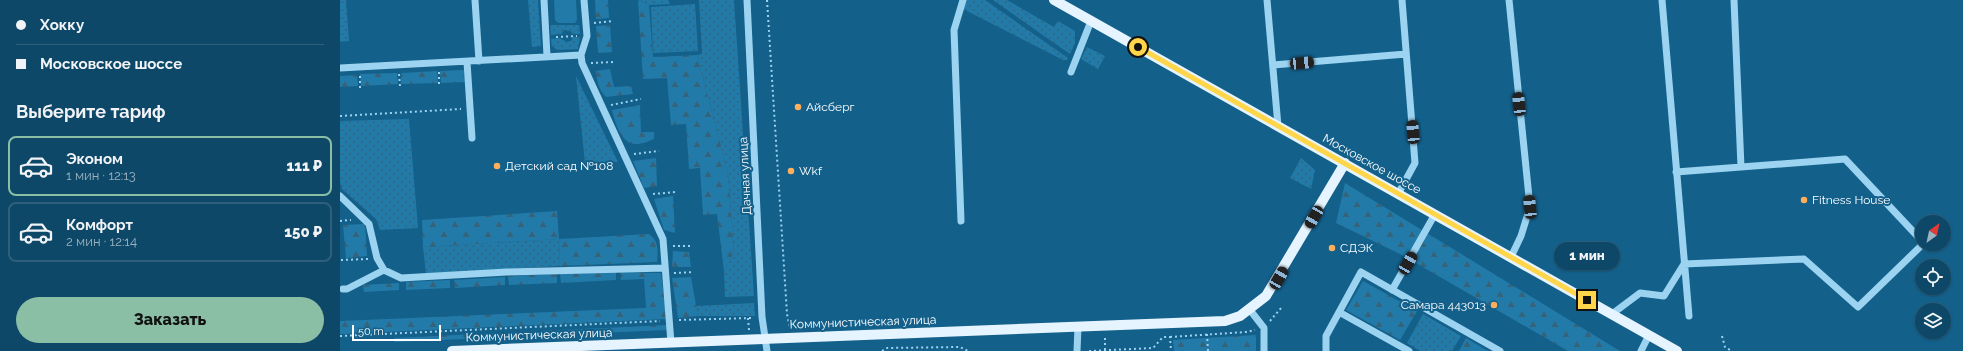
<!DOCTYPE html>
<html lang="ru">
<head>
<meta charset="utf-8">
<style>
	body { margin:0; font-family:Raleway,sans-serif; background:#1c5271; color:#f1f3f6; height:100vh; display:flex; flex-direction:column; font-size:15px; white-space:nowrap }
	* { box-sizing:border-box; margin:0 }
	p { font-size:13px; color:#9bb2c0 }
	.icon { flex:none; width:22px; height:22px; fill:none; stroke:currentColor; stroke-width:2; stroke-linecap:round; stroke-linejoin:round }
	.map { position:relative; flex:1; overflow:hidden }
	.panel { display:flex; flex-direction:column; background:#0e4868; width:340px }
	.panel>* { flex:none }
	.banner { display:grid; align-content:center; height:88px; padding:0 16px; background:#0e4868 }
	.needle { width:26px; rotate:33deg }
	.buttons { position:absolute; left:1575px; top:215px; display:grid; gap:8px }
	.buttons a { display:grid; place-items:center; width:36px; height:36px; border-radius:50%; background:#0e4868; box-shadow:0 1px 3px #0004,0 0 0 1px #2e607c; font-size:20px }
	.scale { position:absolute; left:12px; bottom:10px; width:89px; box-sizing:border-box; padding-left:4px; border:2px solid #fff; border-top:0; font-size:11px; line-height:14px; white-space:nowrap; color:#fff; -webkit-text-stroke:3px #13608b; paint-order:stroke }
	.end { position:absolute; width:18px; height:18px; margin:-9px; border:5px solid #ffd54a; background:#111; box-shadow:0 0 0 2px #111 }
	.from { border-radius:50% }
	.bubble { position:absolute; height:28px; border-radius:14px; background:#0e4868; box-shadow:0 1px 3px #0004,0 0 0 1px #2e607c; font-size:13px; font-weight:800; line-height:28px; text-align:center }
	.car { position:absolute; width:12px; height:24px; margin:-12px -6px; border-radius:5px; box-shadow:0 0 3px 1px #0007; background:linear-gradient(#222 24%,#8ab4d8 0 40%,#222 0 76%,#8ab4d8 0 86%,#222 0) }
	.banner b { display:flex; align-items:center; gap:14px; height:38px; font-size:15px }
	.banner b+b { border-top:1px solid #2e607c }
	.banner i { width:10px; height:10px; background:#f1f3f6 }
	ul { padding:0; list-style:none }
	li { display:flex; align-items:center; gap:12px; height:60px; margin:0 8px 6px; padding:0 8px; border:2px solid #2e607c; border-radius:8px }
	li div { flex:1 }
	li b { display:block; font-size:15px }
	li em { font-style:normal; font-weight:800 }
	li.on { border-color:#8abfa5 }
	li>.icon { width:36px; height:36px; stroke-width:1.5 }
	h2 { padding:0 16px; font-size:18px; line-height:48px }
	.button { display:flex; gap:8px; margin-top:auto; padding:8px 16px }
	.button a { flex:1; height:46px; border-radius:24px; background:#8abfa5; color:#111; font-size:16px; font-weight:800; line-height:46px; text-align:center }
	main { display:flex; flex:1; min-height:0 }
	.map>svg:first-child { display:block }
	.grass { fill:url(#grass-dots) }
	.forest { fill:url(#forest-firs) }
	.garden { fill:#227aa8 }
	.lines { fill:none; stroke-linecap:round; stroke-linejoin:round }
	.path { stroke:#9bd3f0; stroke-width:2; stroke-dasharray:2 3; stroke-linecap:butt }
	.minor { stroke:#9bd3f0; stroke-width:7 }
	.major { stroke:#e5f4ff; stroke-width:10 }
	.route { stroke:#ffd54a; stroke-width:5 }
	.poi-dot { fill:#ffaf5b; stroke:#13608b; stroke-width:1.5 }
	.labels { text-anchor:middle; stroke-width:4; stroke-linejoin:round; paint-order:stroke }
	.poi-label { font-size:12px; fill:#fff; stroke:#13608b; text-anchor:start }
	.street-label { font-size:12px; fill:#fff; stroke:#13608b }
</style>
</head>
<body>
<main>
<section class="panel">
<div class="banner">
<b><i class="from"></i>Хокку</b>
<b><i></i>Московское шоссе</b>
</div>
<h2>Выберите тариф</h2>
<ul>
<li class="on"><svg class="icon" aria-label="car" viewBox="0 0 24 24"><path d="M5 17H2v-5l4-1 3-4h7l3 4 3 1v5h-3M9 17h6M6 11h13"/><circle cx="7" cy="17" r="2"/><circle cx="17" cy="17" r="2"/></svg><div><b>Эконом</b><p>1 мин · 12:13</p></div><em>111 ₽</em></li>
<li><svg class="icon" aria-label="car" viewBox="0 0 24 24"><path d="M5 17H2v-5l4-1 3-4h7l3 4 3 1v5h-3M9 17h6M6 11h13"/><circle cx="7" cy="17" r="2"/><circle cx="17" cy="17" r="2"/></svg><div><b>Комфорт</b><p>2 мин · 12:14</p></div><em>150 ₽</em></li>
</ul>
<div class="button"><a>Заказать</a></div>
</section>
<div class="map">
<svg width="1623" height="351" viewBox="0 0 1623 351">
	<defs>
		<pattern id="grass-dots" width="8" height="8" patternUnits="userSpaceOnUse"><rect width="8" height="8" fill="#227aa8"/><path d="M2 2h.1M6 6h.1" fill="none" stroke="#37637a" stroke-width="1.8" stroke-linecap="round"/></pattern>
		<pattern id="forest-firs" width="22" height="20" patternUnits="userSpaceOnUse"><rect width="22" height="20" fill="#227aa8"/><path d="M5 1l3.5 6h-7zM16 11l3.5 6h-7z" fill="#37637a"/></pattern>
	</defs>
	<rect width="100%" height="100%" fill="#13608b"/>
	<path class="grass" d="M 0,0 L 6,0 L 9,41 L 0,42 Z
		M 188,0 L 198,0 L 201,46 L 192,47 Z
		M 299,0 L 328,0 L 330,4 L 309,5 Z
		M 359,0 L 394,0 L 414,296 L 385,297 L 384,271 L 394,252 L 388,174 L 357,55 L 362,54 Z
		M 625,0 L 645,0 L 728,58 L 727,60 L 723,60 L 623,9 Z
		M 653,0 L 667,0 L 714,27 L 718,21 L 735,31 L 735,43 L 730,54 Z
		M 355,4 L 358,51 L 313,53 L 311,7 Z
		M 210,25 L 239,25 L 240,34 L 233,34 L 230,31 L 224,30 L 221,34 L 211,35 Z
		M 233,37 L 240,37 L 238,49 L 217,50 L 212,46 L 211,39 L 219,38 L 227,42 L 231,41 Z
		M 747,47 L 765,56 L 758,69 L 741,59 Z
		M 236,76 L 278,162 L 245,163 Z
		M 69,119 L 78,228 L 40,230 L 36,219 L 2,189 L 0,182 L 0,121 Z
		M 961,158 L 975,170 L 971,189 L 950,178 Z
		M 219,239 L 220,266 L 86,274 L 83,247 Z
		M 414,303 L 415,316 L 358,316 L 356,306 Z
		M 1083,314 L 1121,336 L 1112,351 L 1080,351 L 1067,343 Z"/>
	<path class="forest" d="M 255,0 L 268,0 L 269,18 L 256,19 Z
		M 298,0 L 309,5 L 313,57 L 357,55 L 388,174 L 394,252 L 384,271 L 377,214 L 363,215 L 360,168 L 349,169 L 346,124 L 331,125 L 327,78 L 303,79 Z
		M 270,25 L 272,52 L 258,53 L 256,26 Z
		M 270,69 L 274,87 L 291,86 L 293,94 L 266,97 C 258,88 257,82 256,71 Z
		M 124,70 L 125,82 L 101,83 L 100,71 Z
		M 97,71 L 98,83 L 61,84 L 61,73 Z
		M 57,73 L 58,84 L 21,86 L 20,74 Z
		M 17,75 L 18,86 L 0,87 L 0,76 Z
		M 300,105 L 301,132 L 314,132 L 314,139 C 309,141 300,145 295,144 C 280,143 275,121 272,110 Z
		M 316,158 L 317,186 L 304,188 L 293,161 Z
		M 1005,183 L 1280,351 L 1228,351 L 1062,255 L 996,223 Z
		M 333,196 L 335,233 L 324,230 L 314,199 Z
		M 217,211 L 219,239 L 309,234 C 319,241 318,251 317,262 L 220,266 L 219,239 L 83,247 L 82,220 Z
		M 25,224 L 27,256 L 6,258 L 3,225 Z
		M 333,251 L 349,252 L 351,267 L 332,267 Z
		M 276,271 L 276,280 L 221,283 L 220,274 Z
		M 280,272 L 321,273 L 327,319 L 0,334 L 0,321 L 306,308 L 304,279 L 281,280 Z
		M 217,274 L 217,283 L 169,285 L 168,276 Z
		M 165,277 L 165,285 L 115,288 L 114,280 Z
		M 351,277 L 358,316 L 338,318 L 332,278 Z
		M 110,280 L 110,288 L 66,290 L 66,282 Z
		M 1023,281 L 1077,311 L 1060,340 L 1006,310 Z
		M 59,283 L 59,290 L 24,292 L 23,285 Z
		M 327,325 L 327,330 L 54,342 L 54,338 Z
		M 916,335 L 916,351 L 834,351 L 833,340 Z
		M 1126,338 L 1148,351 L 1119,351 Z"/>
	<path class="garden" d="M 214,0 L 236,0 L 237,20 L 235,23 L 218,23 L 215,20 Z"/>
	<g class="lines">
		<path class="path" d="M 427,0 L 447,314 L 450,328
			M 254,23 L 273,21
			M 216,37 L 237,36
			M 251,63 L 275,62
			M 99,72 L 99,84
			M 59,74 L 60,86
			M 20,88 L 20,76
			M 271,105 L 301,99
			M 0,116 L 121,109
			M 294,154 L 319,151
			M 313,194 L 336,192
			M 0,221 L 11,220
			M 333,246 L 351,246
			M 1,260 L 28,259
			M 334,273 L 354,272
			M 408,318 L 409,330
			M 339,320 L 412,318
			M 930,321 L 941,308
			M 867,334 L 868,351
			M 0,336 L 320,321
			M 1382,336 L 1385,347 L 1392,351
			M 830,337 L 906,332 L 915,330
			M 765,350 L 765,336
			M 542,351 L 547,348 L 620,347 L 628,351
			M 749,351 L 813,348 L 823,337 L 830,337 L 831,351"/>
		<path class="minor" d="M 135,0 L 139,61
			M 204,0 L 207,56
			M 244,0 L 247,36 L 241,55 L 242,63 L 323,239 L 331,343
			M 407,0 L 422,317 L 427,351
			M 927,0 L 938,126
			M 1169,0 L 1190,207 L 1181,236 L 1171,257
			M 1322,0 L 1349,316
			M 1394,0 L 1401,167
			M 127,62 L 132,138
			M 933,65 L 1066,54
			M 0,68 L 241,55
			M 731,72 L 751,21
			M 1336,172 L 1505,159 L 1582,241
			M 1058,194 L 1075,163 L 1062,0
			M 0,196 L 29,224 L 37,258 L 44,270
			M 621,221 L 614,30 L 623,0
			M 3,289 L 7,289 L 44,270 L 61,278 L 167,272 L 325,268
			M 1052,290 L 1095,214
			M 910,310 L 924,328 L 924,351
			M 999,312 L 1069,351
			M 1272,314 L 1300,293 L 1324,296 L 1344,264 L 1464,259 L 1518,307 L 1583,244
			M 737,351 L 738,327
			M 986,351 L 986,336 L 1021,272 L 1160,351
			M 1301,351 L 1309,335"/>
		<path class="major" d="M 714,0 L 1337,351
			M 112,351 L 885,321 L 900,316 L 926,296 L 1005,163"/>
	</g>
	<g class="lines">
		<path class="route" d="M 798,47 L 1247,300"/>
	</g>
	<g class="poi-dot">
		<circle cx="458" cy="107" r="4"/>
		<circle cx="157" cy="166" r="4"/>
		<circle cx="451" cy="171" r="4"/>
		<circle cx="1464" cy="200" r="4"/>
		<circle cx="992" cy="248" r="4"/>
		<circle cx="1154" cy="305" r="4"/>
	</g>
	<g class="labels">
		<g class="poi-label">
			<text x="466" y="111">Айсберг</text>
			<text x="165" y="170">Детский сад №108</text>
			<text x="459" y="175">Wkf</text>
			<text x="1472" y="204">Fitness House</text>
			<text x="1000" y="252">СДЭК</text>
			<text x="1146" y="309" text-anchor="end">Самара 443013</text>
		</g>
		<g class="street-label">
			<text transform="translate(1032 164) rotate(29)" y="4">Московское шоссе</text>
			<text transform="translate(405 176) rotate(-93)" y="4">Дачная улица</text>
			<text transform="translate(523 322) rotate(-2)" y="4">Коммунистическая улица</text>
			<text transform="translate(199 335) rotate(-2)" y="4">Коммунистическая улица</text>
		</g>
	</g>
</svg>
<div class="buttons">
<a><svg class="needle" viewBox="-14 -14 28 28"><path d="M0-13l5 13h-10z" fill="#e53935"/><path d="M0 13l5-13h-10z" fill="#9bb2c0"/></svg></a>
<a><svg class="icon" aria-label="locate" viewBox="0 0 24 24"><circle cx="12" cy="12" r="6"/><path d="M12 2v4M12 18v4M2 12h4M18 12h4"/></svg></a>
<a><svg class="icon" aria-label="layers" viewBox="0 0 24 24"><path d="M12 4l9 5-9 5-9-5zM3 14l9 5 9-5"/></svg></a>
</div>
<div class="scale">50 m</div>
<i class="end from" style="left:798px;top:47px"></i>
<i class="end" style="left:1247px;top:300px"></i>
<div class="bubble" style="left:1214px;top:242px;width:66px">1 мин</div>
<i class="car" style="left:962px;top:63px;rotate:85deg"></i>
<i class="car" style="left:1179px;top:104px;rotate:354deg"></i>
<i class="car" style="left:1073px;top:132px;rotate:355deg"></i>
<i class="car" style="left:1190px;top:207px;rotate:354deg"></i>
<i class="car" style="left:974px;top:217px;rotate:210deg"></i>
<i class="car" style="left:1068px;top:263px;rotate:30deg"></i>
<i class="car" style="left:939px;top:278px;rotate:30deg"></i>
</div>
</main>
</body>
</html>
